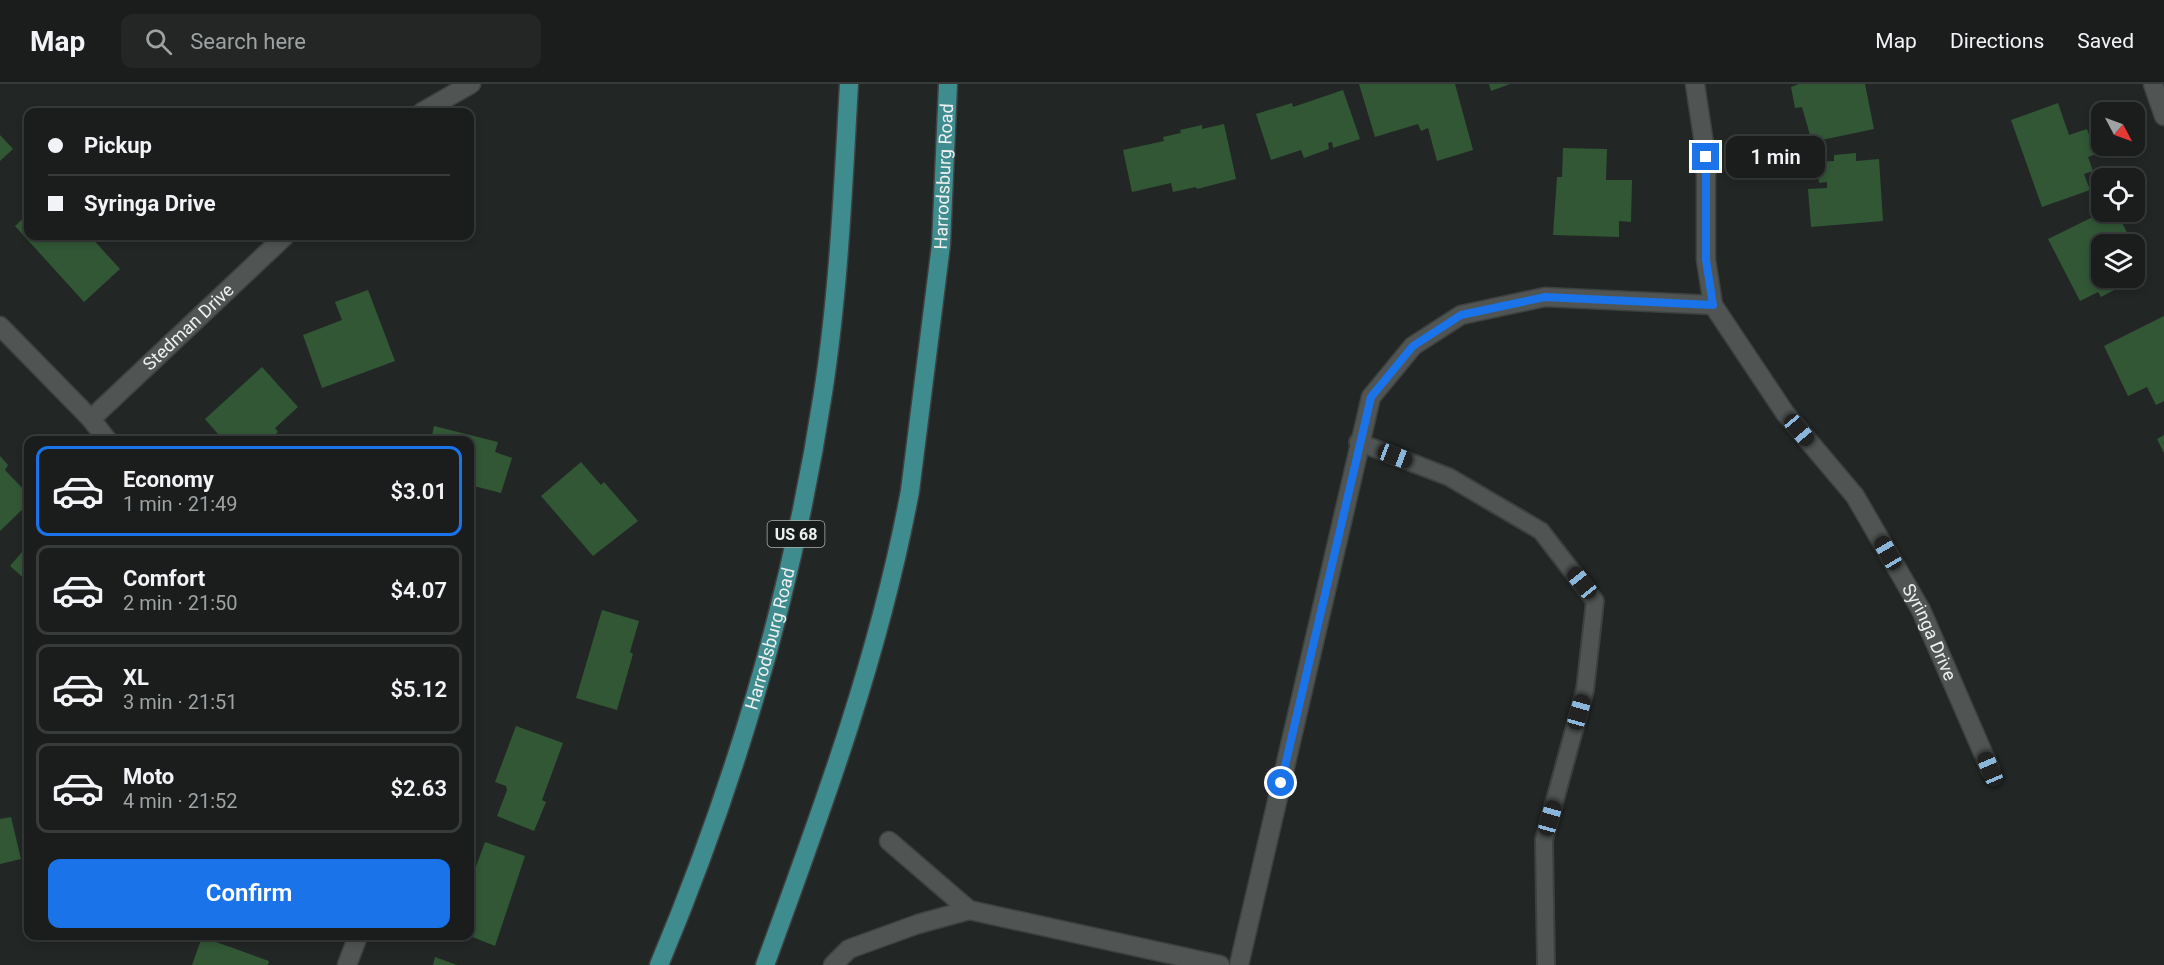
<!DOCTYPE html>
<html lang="en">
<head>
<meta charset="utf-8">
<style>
	body { margin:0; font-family:Roboto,sans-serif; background:#232625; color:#f1f3f6; height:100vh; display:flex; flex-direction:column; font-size:22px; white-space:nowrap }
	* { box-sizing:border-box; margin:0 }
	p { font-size:20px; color:#9fa2a3 }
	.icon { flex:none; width:33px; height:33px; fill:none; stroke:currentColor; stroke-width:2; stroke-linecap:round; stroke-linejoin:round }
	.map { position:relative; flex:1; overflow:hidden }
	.panel { position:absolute; left:24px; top:352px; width:450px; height:504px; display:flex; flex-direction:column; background:#1a1d1c; border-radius:12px; box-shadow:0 3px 9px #0003,0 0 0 2px #383b3b }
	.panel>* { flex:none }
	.top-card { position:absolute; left:24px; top:24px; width:450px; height:132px; border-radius:12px; box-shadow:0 3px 9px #0003,0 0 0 2px #383b3b; display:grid; align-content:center; height:132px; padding:0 24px; background:#1a1d1c }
	.needle { width:39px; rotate:131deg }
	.controls { position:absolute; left:2091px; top:18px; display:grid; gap:12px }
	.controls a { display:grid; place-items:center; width:54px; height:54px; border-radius:12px; background:#1a1d1c; box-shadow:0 3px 9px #0003,0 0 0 2px #383b3b; font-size:30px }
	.end { position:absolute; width:27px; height:27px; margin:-14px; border:8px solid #1a73e8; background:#fff; box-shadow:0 0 0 3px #fff }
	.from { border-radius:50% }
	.bubble { position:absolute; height:42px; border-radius:12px; background:#1a1d1c; box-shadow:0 3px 9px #0003,0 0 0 2px #383b3b; font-size:20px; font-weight:600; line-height:42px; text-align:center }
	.car { position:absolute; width:18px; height:36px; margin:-18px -9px; border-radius:8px; box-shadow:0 0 4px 2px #0007; background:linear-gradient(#222 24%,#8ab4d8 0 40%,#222 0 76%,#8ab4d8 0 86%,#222 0) }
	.top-card b { display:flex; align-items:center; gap:21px; height:57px; font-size:22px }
	.top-card b+b { border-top:2px solid #383b3b }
	.top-card i { width:15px; height:15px; background:#f1f3f6 }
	ul { padding:10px 0 0; list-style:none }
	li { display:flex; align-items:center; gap:18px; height:90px; margin:0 12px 9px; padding:0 12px; border:3px solid #383b3b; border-radius:12px }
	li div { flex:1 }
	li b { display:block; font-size:22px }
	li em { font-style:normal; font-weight:600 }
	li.on { border-color:#1a73e8 }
	li>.icon { width:54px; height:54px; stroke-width:1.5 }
	.button { display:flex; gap:12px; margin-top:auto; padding:12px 24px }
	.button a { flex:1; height:69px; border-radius:12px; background:#1a73e8; color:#fff; font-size:24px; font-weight:600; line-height:69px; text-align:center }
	header { display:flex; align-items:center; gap:36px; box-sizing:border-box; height:84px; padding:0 30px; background:#1a1d1c; border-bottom:2px solid #383b3b }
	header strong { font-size:28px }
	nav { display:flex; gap:33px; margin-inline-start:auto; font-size:21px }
	.search { width:420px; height:54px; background:#232625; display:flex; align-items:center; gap:15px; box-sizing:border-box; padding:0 21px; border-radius:12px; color:#9fa2a3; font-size:22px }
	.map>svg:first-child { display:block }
	.building { fill:#315735 }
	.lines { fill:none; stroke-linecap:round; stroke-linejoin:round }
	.service-casing { stroke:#3d4140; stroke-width:20 }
	.minor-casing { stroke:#3d4140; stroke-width:21 }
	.primary-casing { stroke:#3d4140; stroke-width:21 }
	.service { stroke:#505554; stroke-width:16 }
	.minor { stroke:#505554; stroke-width:18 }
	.primary { stroke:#3f8c8f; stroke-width:18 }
	.route { stroke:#1a73e8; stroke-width:8 }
	.labels { text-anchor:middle; stroke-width:4.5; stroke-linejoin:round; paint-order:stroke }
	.shield { fill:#181d1c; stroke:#adb1b0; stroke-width:1.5 }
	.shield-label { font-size:16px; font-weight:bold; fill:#edf0ef }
	.street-label { font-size:18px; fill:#edf0ef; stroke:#181d1c }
</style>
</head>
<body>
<header>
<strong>Map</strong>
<div class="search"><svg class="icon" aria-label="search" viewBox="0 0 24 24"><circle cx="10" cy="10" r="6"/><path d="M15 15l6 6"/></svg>Search here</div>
<nav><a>Map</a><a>Directions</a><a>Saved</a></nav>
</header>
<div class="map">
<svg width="2164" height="881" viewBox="0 0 2164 881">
	<rect width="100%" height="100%" fill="#222725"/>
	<path class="building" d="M 1359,0 L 1455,0 L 1473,66 L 1437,77 L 1428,44 L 1421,47 L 1418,40 L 1375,53 Z
		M 1489,0 L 1510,0 L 1491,7 Z
		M 1799,0 L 1865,0 L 1874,45 L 1812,58 L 1802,23 L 1795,24 L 1791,3 Z
		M 1343,6 L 1360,55 L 1333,64 L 1332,58 L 1328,59 L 1329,65 L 1304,74 L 1301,66 L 1271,76 L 1256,30 L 1292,19 L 1293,23 Z
		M 2058,19 L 2069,51 L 2087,45 L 2096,70 L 2088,73 L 2093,87 L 2084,90 L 2090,106 L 2042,123 L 2011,36 Z
		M 1224,40 L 1236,95 L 1197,105 L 1196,103 L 1173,108 L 1171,99 L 1132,108 L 1123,66 L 1164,57 L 1163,53 L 1181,49 L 1180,46 L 1202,41 L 1202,45 Z
		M 0,51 L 13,65 L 0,77 Z
		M 1563,64 L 1607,65 L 1606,96 L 1632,96 L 1631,138 L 1619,137 L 1619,153 L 1553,151 L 1557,93 L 1562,93 Z
		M 1856,69 L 1856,77 L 1879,75 L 1883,137 L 1811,143 L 1808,105 L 1827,104 L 1827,98 L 1819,99 L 1817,78 L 1834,77 L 1834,71 Z
		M 2103,128 L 2117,128 L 2130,155 L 2118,160 L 2102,160 L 2102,194 L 2129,194 L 2122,197 L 2124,201 L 2101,213 L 2098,208 L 2080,217 L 2048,155 Z
		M 28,130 L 28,152 L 90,152 L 120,185 L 84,218 L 15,142 Z
		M 368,206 L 395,277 L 322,304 L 303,251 L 342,236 L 335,218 Z
		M 2164,232 L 2164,317 L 2156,321 L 2147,303 L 2128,312 L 2104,262 Z
		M 262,283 L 298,323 L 275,344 L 278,348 L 268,357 L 224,357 L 205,335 Z
		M 434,342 L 498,358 L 495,368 L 512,374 L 501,409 L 470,401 L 470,357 L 431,357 Z
		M 2164,351 L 2164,369 L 2157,355 Z
		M 0,372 L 8,381 L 5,386 L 28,410 L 28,420 L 0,447 Z
		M 581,378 L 601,401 L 604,398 L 638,437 L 593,472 L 541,412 Z
		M 28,461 L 28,498 L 10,482 Z
		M 602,526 L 639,537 L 630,568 L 633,570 L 617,626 L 576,614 Z
		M 516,642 L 563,659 L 542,716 L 546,718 L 534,747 L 497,732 L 507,706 L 506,702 L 495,698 Z
		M 11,733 L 21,775 L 0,780 L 0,735 Z
		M 485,758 L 525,772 L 495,862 L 470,852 L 470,799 Z
		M 254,852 L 270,852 L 268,858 Z
		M 202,853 L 269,877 L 268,881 L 192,881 Z
		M 435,873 L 457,881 L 433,881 Z"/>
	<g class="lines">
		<defs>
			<path id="service" d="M 1358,358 L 1449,393 L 1541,447 L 1595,517 L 1585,606 L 1544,756 L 1546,881"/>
			<g id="minor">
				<path id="s1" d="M 1695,0 L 1706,73 L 1706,176 L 1713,221 L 1785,329 L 1855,412 L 1921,526 L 1990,685"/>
				<path d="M 2153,0 L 2164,32"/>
				<path d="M 422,28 L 471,0"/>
				<path d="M 0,242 L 91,335 L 108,357"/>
				<path id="s2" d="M 91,335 L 285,152"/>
				<path d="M 889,757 L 969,826"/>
				<path d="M 347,881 L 358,852"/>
				<path d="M 833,881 L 849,865 L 918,840 L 969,826 L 1220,881"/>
				<path d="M 1239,881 L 1371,313 L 1413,262 L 1461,231 L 1545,213 L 1713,221"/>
			</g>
			<g id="primary">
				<path id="s3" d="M 659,881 C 736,698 793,505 823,309 C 839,206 843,103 849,0"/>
				<path id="s4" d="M 765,881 C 823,723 879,573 910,407 L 941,161 L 948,0"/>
			</g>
		</defs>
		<use href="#service" class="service-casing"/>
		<use href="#minor" class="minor-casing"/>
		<use href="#primary" class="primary-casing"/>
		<use href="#service" class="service"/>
		<use href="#minor" class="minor"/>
		<use href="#primary" class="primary"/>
	</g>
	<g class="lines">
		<path class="route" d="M 1281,699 L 1371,313 L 1413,262 L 1461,231 L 1545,213 L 1713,221 L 1706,176 L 1706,73"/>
	</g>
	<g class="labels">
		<rect class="shield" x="767.5" y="437" width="57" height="26" rx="4.5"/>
		<g class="shield-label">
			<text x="796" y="456">US 68</text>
		</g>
		<g class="street-label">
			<text dy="6" stroke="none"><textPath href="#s4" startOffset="813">Harrodsburg Road</textPath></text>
			<text dy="6" stroke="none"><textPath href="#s2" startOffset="134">Stedman Drive</textPath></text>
			<text dy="6" stroke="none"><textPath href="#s1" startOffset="616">Syringa Drive</textPath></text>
			<text dy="6" stroke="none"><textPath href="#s3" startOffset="345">Harrodsburg Road</textPath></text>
		</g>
	</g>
</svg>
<div class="controls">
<a><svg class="needle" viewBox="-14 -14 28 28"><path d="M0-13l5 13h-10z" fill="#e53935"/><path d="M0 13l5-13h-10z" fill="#9fa2a3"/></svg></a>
<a><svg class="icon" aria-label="locate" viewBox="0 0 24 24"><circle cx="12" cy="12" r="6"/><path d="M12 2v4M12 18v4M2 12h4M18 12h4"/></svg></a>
<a><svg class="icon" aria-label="layers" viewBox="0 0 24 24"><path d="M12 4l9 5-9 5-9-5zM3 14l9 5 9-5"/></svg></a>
</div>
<i class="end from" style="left:1281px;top:699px"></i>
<i class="end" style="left:1706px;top:73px"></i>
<div class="bubble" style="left:1726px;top:52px;width:99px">1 min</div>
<i class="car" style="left:1799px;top:346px;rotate:140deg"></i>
<i class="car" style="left:1395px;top:372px;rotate:111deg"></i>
<i class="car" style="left:1888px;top:469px;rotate:330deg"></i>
<i class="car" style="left:1582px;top:499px;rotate:321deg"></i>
<i class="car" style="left:1579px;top:628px;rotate:16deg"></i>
<i class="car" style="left:1990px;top:685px;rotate:337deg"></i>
<i class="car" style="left:1550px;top:734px;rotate:16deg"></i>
<div class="top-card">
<b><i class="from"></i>Pickup</b>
<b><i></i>Syringa Drive</b>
</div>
<section class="panel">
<ul>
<li class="on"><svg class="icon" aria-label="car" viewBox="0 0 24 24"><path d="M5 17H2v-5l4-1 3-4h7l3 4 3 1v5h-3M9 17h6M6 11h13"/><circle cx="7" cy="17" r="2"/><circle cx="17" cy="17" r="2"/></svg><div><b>Economy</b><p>1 min · 21:49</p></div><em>$3.01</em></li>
<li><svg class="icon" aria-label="car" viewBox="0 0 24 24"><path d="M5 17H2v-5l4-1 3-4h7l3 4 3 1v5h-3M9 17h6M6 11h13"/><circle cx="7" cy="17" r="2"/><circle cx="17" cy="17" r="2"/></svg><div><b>Comfort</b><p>2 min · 21:50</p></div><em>$4.07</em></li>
<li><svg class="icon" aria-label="car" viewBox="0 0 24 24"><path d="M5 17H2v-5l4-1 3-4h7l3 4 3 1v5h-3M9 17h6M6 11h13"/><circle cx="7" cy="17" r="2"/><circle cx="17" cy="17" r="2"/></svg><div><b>XL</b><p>3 min · 21:51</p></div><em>$5.12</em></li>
<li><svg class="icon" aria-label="car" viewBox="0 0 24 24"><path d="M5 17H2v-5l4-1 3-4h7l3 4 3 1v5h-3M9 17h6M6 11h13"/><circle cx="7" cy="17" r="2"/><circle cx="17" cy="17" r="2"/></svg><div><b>Moto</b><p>4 min · 21:52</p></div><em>$2.63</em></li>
</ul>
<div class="button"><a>Confirm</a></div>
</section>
</div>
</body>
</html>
